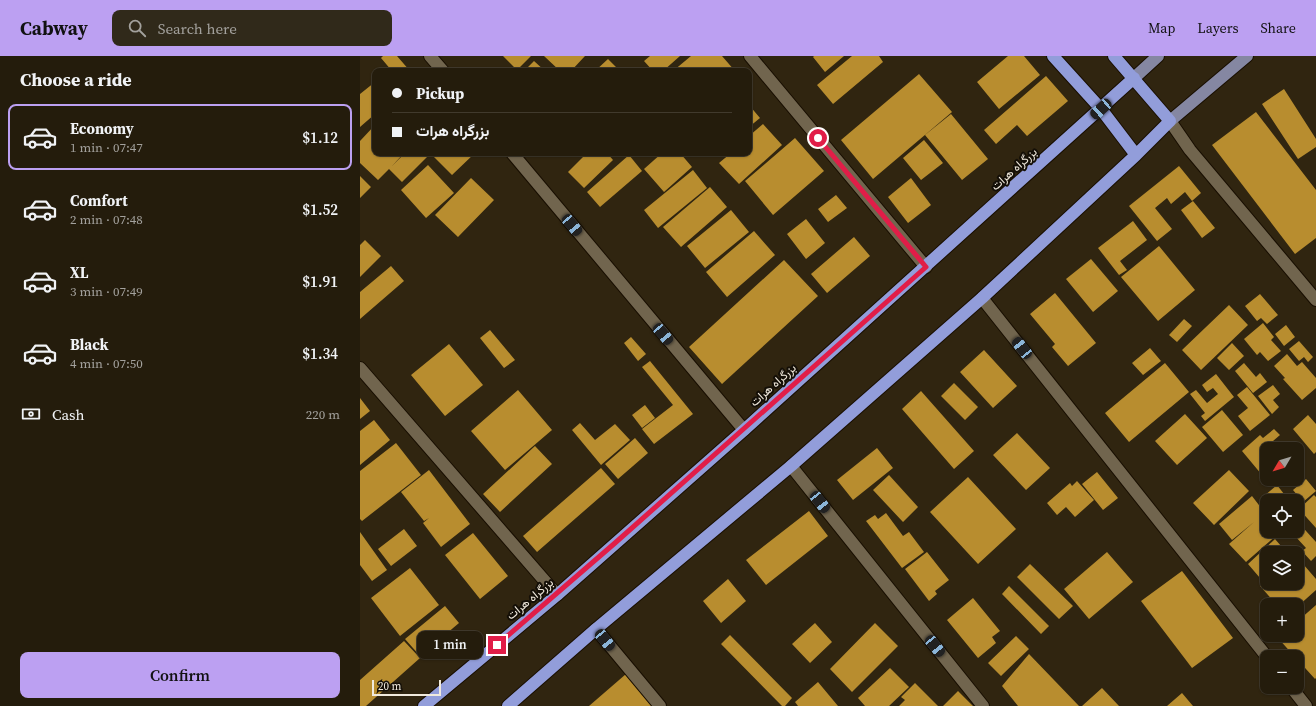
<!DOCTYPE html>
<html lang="en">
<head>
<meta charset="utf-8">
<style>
	body { margin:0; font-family:"Source Serif 4",Vazirmatn,serif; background:#30291a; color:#f1f3f6; height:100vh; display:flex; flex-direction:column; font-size:15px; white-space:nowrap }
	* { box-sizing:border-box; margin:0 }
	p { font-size:13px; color:#a3a19d }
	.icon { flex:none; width:22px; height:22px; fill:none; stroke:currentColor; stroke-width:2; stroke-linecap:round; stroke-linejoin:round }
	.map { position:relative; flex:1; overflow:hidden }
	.drawer { display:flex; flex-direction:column; background:#241c0c; width:360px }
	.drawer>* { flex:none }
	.top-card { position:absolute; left:12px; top:12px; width:380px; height:88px; border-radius:8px; box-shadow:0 1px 3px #0004,0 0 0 1px #413a2d; display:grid; align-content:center; height:88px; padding:0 20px; background:#241c0c }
	.needle { width:26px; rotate:232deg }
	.buttons { position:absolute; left:900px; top:386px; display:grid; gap:8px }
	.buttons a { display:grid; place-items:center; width:44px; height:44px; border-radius:8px; background:#241c0c; box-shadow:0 1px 3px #0004,0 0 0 1px #413a2d; font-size:20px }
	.scale { position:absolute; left:12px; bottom:10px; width:69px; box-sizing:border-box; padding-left:4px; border:2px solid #f1eadd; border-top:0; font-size:11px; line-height:14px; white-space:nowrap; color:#f1eadd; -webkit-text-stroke:3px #140f07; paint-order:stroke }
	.end { position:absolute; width:18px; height:18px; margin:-9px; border:5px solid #e11d48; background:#fff; box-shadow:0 0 0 2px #fff }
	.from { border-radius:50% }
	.bubble { position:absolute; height:28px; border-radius:8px; background:#241c0c; box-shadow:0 1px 3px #0004,0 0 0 1px #413a2d; font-size:13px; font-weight:600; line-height:28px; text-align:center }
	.car { position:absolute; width:12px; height:24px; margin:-12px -6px; border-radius:5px; box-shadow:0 0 3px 1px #0007; background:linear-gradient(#222 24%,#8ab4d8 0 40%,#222 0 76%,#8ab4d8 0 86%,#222 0) }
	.top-card b { display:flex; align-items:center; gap:14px; height:38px; font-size:15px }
	.top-card b+b { border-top:1px solid #413a2d }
	.top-card i { width:10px; height:10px; background:#f1f3f6 }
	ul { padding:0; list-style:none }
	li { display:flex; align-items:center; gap:12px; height:66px; margin:0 8px 6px; padding:0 12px; border:2px solid transparent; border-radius:8px }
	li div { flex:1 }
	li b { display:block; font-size:15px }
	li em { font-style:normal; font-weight:600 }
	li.active { border-color:#bca0f2 }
	li>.icon { width:36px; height:36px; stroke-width:1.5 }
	h2 { padding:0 20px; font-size:18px; line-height:48px }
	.pay { display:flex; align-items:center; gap:10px; height:44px; padding:0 20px; font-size:15px }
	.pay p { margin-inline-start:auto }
	.action { display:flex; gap:8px; margin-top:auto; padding:8px 20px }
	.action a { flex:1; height:46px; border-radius:8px; background:#bca0f2; color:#111; font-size:16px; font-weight:600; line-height:46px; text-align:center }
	header { display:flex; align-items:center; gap:24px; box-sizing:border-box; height:56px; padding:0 20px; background:#bca0f2; color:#111 }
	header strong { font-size:19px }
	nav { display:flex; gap:22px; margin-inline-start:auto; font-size:14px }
	.search { width:280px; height:36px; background:#30291a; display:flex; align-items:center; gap:10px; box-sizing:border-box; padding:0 14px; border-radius:8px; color:#a3a19d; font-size:15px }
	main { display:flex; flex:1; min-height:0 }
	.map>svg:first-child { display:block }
	.building { fill:#b88d2f }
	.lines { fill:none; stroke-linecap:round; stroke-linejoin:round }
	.minor-casing { stroke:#180e00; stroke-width:14 }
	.major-casing { stroke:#180e00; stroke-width:14 }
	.highway-casing { stroke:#180e00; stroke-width:14 }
	.minor { stroke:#71654e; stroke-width:12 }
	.major { stroke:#8587a2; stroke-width:12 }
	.highway { stroke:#929dda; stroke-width:12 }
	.route { stroke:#e11d48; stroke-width:5 }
	.labels { text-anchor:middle; stroke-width:4; stroke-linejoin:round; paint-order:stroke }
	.street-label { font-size:12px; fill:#f1eadd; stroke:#140f07 }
</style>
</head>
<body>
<header>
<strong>Cabway</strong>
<div class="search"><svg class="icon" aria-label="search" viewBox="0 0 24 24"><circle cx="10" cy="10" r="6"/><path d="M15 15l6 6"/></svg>Search here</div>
<nav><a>Map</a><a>Layers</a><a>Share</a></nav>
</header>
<main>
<section class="drawer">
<h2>Choose a ride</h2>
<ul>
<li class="active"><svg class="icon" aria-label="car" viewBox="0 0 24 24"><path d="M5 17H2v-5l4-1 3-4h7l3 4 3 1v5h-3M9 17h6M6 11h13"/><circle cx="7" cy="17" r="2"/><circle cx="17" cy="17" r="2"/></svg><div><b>Economy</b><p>1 min · 07:47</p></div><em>$1.12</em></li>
<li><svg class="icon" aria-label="car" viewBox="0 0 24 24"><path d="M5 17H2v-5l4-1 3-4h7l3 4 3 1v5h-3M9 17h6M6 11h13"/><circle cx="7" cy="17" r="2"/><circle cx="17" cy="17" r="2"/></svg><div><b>Comfort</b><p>2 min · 07:48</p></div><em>$1.52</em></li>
<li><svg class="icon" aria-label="car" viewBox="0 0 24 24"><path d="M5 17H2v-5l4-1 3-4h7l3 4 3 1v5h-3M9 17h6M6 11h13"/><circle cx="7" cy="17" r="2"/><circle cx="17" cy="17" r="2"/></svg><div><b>XL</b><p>3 min · 07:49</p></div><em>$1.91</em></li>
<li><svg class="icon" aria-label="car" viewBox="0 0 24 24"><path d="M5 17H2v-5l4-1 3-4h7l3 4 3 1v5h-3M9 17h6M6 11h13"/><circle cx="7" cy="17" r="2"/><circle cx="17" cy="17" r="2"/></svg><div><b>Black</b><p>4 min · 07:50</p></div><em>$1.34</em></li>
</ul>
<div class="pay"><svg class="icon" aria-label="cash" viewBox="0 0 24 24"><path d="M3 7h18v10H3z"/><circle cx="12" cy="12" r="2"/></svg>Cash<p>220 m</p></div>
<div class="action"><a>Confirm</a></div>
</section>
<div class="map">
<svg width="956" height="650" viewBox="0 0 956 650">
	<rect width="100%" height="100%" fill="#302510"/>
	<path class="building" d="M 23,0 L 37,0 L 50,15 L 32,15 L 21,2 Z
		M 143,0 L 171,0 L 157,14 Z
		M 184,0 L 225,0 L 211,15 L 200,15 Z
		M 290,0 L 320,0 L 303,15 L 293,15 L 284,5 Z
		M 331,0 L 362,0 L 375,15 L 313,15 Z
		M 454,0 L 484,0 L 465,16 L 453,1 Z
		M 492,0 L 519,0 L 523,6 L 473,48 L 457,29 Z
		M 648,0 L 664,0 L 680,19 L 639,53 L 617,26 Z
		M 248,3 L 260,15 L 235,15 Z
		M 174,5 L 185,15 L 164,15 Z
		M 559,18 L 592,56 L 513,123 L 481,84 Z
		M 686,20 L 708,45 L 667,80 L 657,69 L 636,88 L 624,74 Z
		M 15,26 L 15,58 L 0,71 L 0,38 Z
		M 924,33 L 956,83 L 956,91 L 938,103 L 902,48 Z
		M 389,49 L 400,62 L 389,71 Z
		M 896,56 L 956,134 L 956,182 L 935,198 L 852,89 Z
		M 591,58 L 628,103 L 602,124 L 565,79 Z
		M 403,68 L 422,89 L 379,128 L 359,107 L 371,97 L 389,97 L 389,80 Z
		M 15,69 L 15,97 L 44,97 L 32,110 L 45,97 L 71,97 L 42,126 L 29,113 L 18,124 L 0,107 L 0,85 Z
		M 435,82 L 464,115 L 413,159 L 385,125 Z
		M 564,84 L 583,107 L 561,124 L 543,102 Z
		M 76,97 L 115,97 L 92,119 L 73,100 Z
		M 227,97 L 247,97 L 253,104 L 224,132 L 208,116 Z
		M 302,97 L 320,97 L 332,111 L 304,136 L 284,113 Z
		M 269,99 L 282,115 L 240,151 L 227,136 Z
		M 68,109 L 94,137 L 66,162 L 41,134 Z
		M 819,110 L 841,137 L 832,145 L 825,136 L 811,148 L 807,142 L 795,152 L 812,173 L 797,185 L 769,150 Z
		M 333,114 L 347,132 L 298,172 L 284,154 Z
		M 0,120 L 11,131 L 0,142 Z
		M 111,122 L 134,144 L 98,181 L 75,159 Z
		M 551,122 L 571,149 L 548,167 L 528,141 Z
		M 350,131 L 367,151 L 321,191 L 303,171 Z
		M 476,139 L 487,152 L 468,166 L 458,153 Z
		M 833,145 L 855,172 L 842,182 L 821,154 Z
		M 371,154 L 389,176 L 345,212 L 327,190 Z
		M 446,163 L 465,187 L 446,203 L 427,178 Z
		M 773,165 L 787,184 L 760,205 L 767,214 L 759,219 L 738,192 Z
		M 394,175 L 415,199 L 367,241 L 346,216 Z
		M 494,181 L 510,200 L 467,237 L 451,218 Z
		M 5,184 L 21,200 L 0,221 L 0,189 Z
		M 799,190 L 835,234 L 798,265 L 761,221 Z
		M 731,203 L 758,235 L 733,256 L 706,223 Z
		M 424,204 L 458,240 L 362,328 L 329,291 Z
		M 31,210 L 44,225 L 0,263 L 0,236 Z
		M 695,237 L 736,287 L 708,310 L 692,291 L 695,288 L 670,258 Z
		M 900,238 L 918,259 L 907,268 L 901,262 L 897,265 L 885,250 Z
		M 869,249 L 888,269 L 841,314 L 822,294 Z
		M 824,263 L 832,270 L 817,286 L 809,279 Z
		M 903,267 L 914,281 L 911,284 L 921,295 L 908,305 L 900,296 L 897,299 L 884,283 Z
		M 926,269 L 935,281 L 924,290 L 915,278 Z
		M 130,274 L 155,304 L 144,312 L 120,282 Z
		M 271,281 L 286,298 L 278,305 L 264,287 Z
		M 939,285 L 953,301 L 948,306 L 944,301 L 939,305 L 929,293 Z
		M 872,287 L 884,300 L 869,314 L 857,302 Z
		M 89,288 L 123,329 L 85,360 L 51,319 Z
		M 790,292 L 801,305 L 783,319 L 772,307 Z
		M 624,294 L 657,330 L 633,352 L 600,316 Z
		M 927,298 L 937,310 L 942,306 L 956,322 L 956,332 L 942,344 L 923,323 L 925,322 L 914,310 Z
		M 290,305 L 333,358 L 294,388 L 282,373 L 313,349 L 282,311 Z
		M 805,307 L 829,336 L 769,386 L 745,357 Z
		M 884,307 L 896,321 L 900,317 L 907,326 L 893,337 L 875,315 Z
		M 856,318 L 874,341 L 845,365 L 841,360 L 845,357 L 830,338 L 836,334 L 847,347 L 858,338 L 853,332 L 847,336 L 842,329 Z
		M 594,327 L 618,351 L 605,364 L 581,340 Z
		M 913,329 L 920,338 L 913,344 L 919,351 L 912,358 L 898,340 Z
		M 887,331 L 910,359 L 890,375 L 878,360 L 888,352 L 877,339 Z
		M 158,334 L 192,374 L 145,414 L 111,375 Z
		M 561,335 L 614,395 L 594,413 L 542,353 Z
		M 0,342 L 10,355 L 0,363 Z
		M 285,349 L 295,362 L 282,372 L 272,359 Z
		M 862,354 L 883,379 L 863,396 L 842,371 Z
		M 825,358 L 847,382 L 817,409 L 795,385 Z
		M 948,359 L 956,368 L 956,396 L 954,398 L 933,373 Z
		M 14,364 L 30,384 L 0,409 L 0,375 Z
		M 220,367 L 235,384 L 255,368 L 270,384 L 241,409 L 212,374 Z
		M 914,373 L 920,379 L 913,385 L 920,393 L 907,393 L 907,414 L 902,419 L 882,395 L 900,379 L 903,382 Z
		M 657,377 L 690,412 L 666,434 L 633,399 Z
		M 275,382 L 288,397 L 258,423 L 245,408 Z
		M 36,387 L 61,419 L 2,465 L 0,463 L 0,415 Z
		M 175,390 L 192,408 L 140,456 L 123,438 Z
		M 517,392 L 533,412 L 493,444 L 477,424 Z
		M 937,408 L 944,417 L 937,423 Z
		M 241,412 L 255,428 L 177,496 L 163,480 Z
		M 69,414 L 110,468 L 81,491 L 63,467 L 69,462 L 64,465 L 41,436 Z
		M 869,414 L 889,435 L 854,469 L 833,447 Z
		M 737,416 L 758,442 L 743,454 L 722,428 Z
		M 529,419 L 558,451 L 543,466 L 513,434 Z
		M 608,421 L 656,473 L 618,508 L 570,456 Z
		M 923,423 L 936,423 L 929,430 Z
		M 946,423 L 956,435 L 943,446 L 933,434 Z
		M 717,425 L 734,444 L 715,461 L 706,451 L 697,459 L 687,447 L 710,427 L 712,430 Z
		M 917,429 L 924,438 L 915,445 L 907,445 L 907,447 L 903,441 Z
		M 954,439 L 956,441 L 956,472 L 939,453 Z
		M 892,440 L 905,457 L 901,460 L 907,467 L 907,475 L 914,475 L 917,479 L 886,506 L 869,488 L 894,466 L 872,484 L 859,468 Z
		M 449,455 L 468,480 L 406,529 L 386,504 Z
		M 526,457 L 543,480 L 549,476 L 564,496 L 542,512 L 506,465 L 515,459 L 518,463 Z
		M 937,465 L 956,486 L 956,500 L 951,505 L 942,495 L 946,492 L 935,480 L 931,483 L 924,475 L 937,475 Z
		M 44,473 L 57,490 L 31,510 L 18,493 Z
		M 0,476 L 27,514 L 12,525 L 0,509 Z
		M 113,477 L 148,520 L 120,543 L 85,499 Z
		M 915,483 L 927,497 L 907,497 L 907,516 L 900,522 L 888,508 Z
		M 567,496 L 589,524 L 575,535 L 577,538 L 569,545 L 545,513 Z
		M 747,496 L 773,526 L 729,563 L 704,533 Z
		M 937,501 L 956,523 L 956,534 L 937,551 L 937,549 L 917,549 L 900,530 L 907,523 L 907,527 L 937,527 Z
		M 670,508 L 713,550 L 699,563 L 657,521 Z
		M 50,512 L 79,549 L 40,580 L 11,542 Z
		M 822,515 L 873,582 L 832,612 L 781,545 Z
		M 368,523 L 386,545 L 361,567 L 343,545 Z
		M 649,530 L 689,570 L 681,578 L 642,538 Z
		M 613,542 L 640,575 L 632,581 L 636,587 L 618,602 L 587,564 Z
		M 956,549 L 956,622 L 955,623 L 937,603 L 937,601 L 935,601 L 917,581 L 920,579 L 922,579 L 924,581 L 926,579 L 937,579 L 937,569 L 941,566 L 939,564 Z
		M 85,550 L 99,567 L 60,600 L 45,583 Z
		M 455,567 L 472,586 L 450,607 L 432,588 Z
		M 515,567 L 538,590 L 492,636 L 470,613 Z
		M 370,579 L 432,642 L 425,650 L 422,650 L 361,588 Z
		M 656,580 L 669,593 L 641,620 L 628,607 Z
		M 44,585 L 60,602 L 6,650 L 0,650 L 0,624 Z
		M 669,598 L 719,650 L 658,650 L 642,630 Z
		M 530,612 L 549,631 L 529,650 L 505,650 L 498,642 Z
		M 266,618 L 292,649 L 291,650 L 229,650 Z
		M 458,626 L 478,650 L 438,650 L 435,646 Z
		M 555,627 L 578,650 L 539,650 L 545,644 L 541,641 Z
		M 742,632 L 759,650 L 722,650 Z
		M 598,635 L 613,650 L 583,650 Z
		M 822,637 L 833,650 L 807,650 Z"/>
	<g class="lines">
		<defs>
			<path id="minor" d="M 70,0 L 83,15
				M 390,0 L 566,211
				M 810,65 L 830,94 L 956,244
				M 152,97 L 384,374
				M 622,242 L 907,601
				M 0,312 L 197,539
				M 431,410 L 623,650
				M 236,573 L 300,650
				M 931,631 L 946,650"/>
			<path id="major" d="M 774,22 L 798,0
				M 810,65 L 887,0"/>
			<path id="highway" d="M 693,0 L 741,53 L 776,99
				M 64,650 L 197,539 L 384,374 L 774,22
				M 148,650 L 236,573 L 431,410 L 622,242 L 776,99 L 810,65 L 754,0"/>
		</defs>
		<use href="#minor" class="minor-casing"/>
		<use href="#major" class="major-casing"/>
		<use href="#highway" class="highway-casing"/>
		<use href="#minor" class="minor"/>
		<use href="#major" class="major"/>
		<use href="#highway" class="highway"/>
	</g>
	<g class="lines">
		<path class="route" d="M 137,589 L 255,487 L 566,211 L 458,82"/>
	</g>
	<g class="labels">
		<g class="street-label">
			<text transform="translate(654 113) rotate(-42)" y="4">بزرگراه هرات</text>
			<text transform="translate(413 329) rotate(-42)" y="4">بزرگراه هرات</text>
			<text transform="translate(170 543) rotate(-40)" y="4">بزرگراه هرات</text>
		</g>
	</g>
</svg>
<div class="buttons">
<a><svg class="needle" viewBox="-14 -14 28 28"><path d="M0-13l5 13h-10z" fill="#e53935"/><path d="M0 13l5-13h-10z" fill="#a3a19d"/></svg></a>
<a><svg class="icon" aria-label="locate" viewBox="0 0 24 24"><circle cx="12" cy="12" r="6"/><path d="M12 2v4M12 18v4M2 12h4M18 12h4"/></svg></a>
<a><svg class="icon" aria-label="layers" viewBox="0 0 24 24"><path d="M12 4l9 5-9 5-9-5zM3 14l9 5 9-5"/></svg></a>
<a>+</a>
<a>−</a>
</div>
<div class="scale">20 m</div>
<i class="end from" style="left:458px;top:82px"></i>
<i class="end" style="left:137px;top:589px"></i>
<div class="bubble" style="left:57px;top:575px;width:66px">1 min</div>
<i class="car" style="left:741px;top:53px;rotate:228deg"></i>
<i class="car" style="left:212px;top:169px;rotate:140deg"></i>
<i class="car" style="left:303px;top:278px;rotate:140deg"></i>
<i class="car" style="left:662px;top:292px;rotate:322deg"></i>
<i class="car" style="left:460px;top:446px;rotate:142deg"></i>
<i class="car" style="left:245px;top:584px;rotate:141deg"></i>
<i class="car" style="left:575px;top:590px;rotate:141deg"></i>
<div class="top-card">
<b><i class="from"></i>Pickup</b>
<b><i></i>بزرگراه هرات</b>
</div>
</div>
</main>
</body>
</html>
